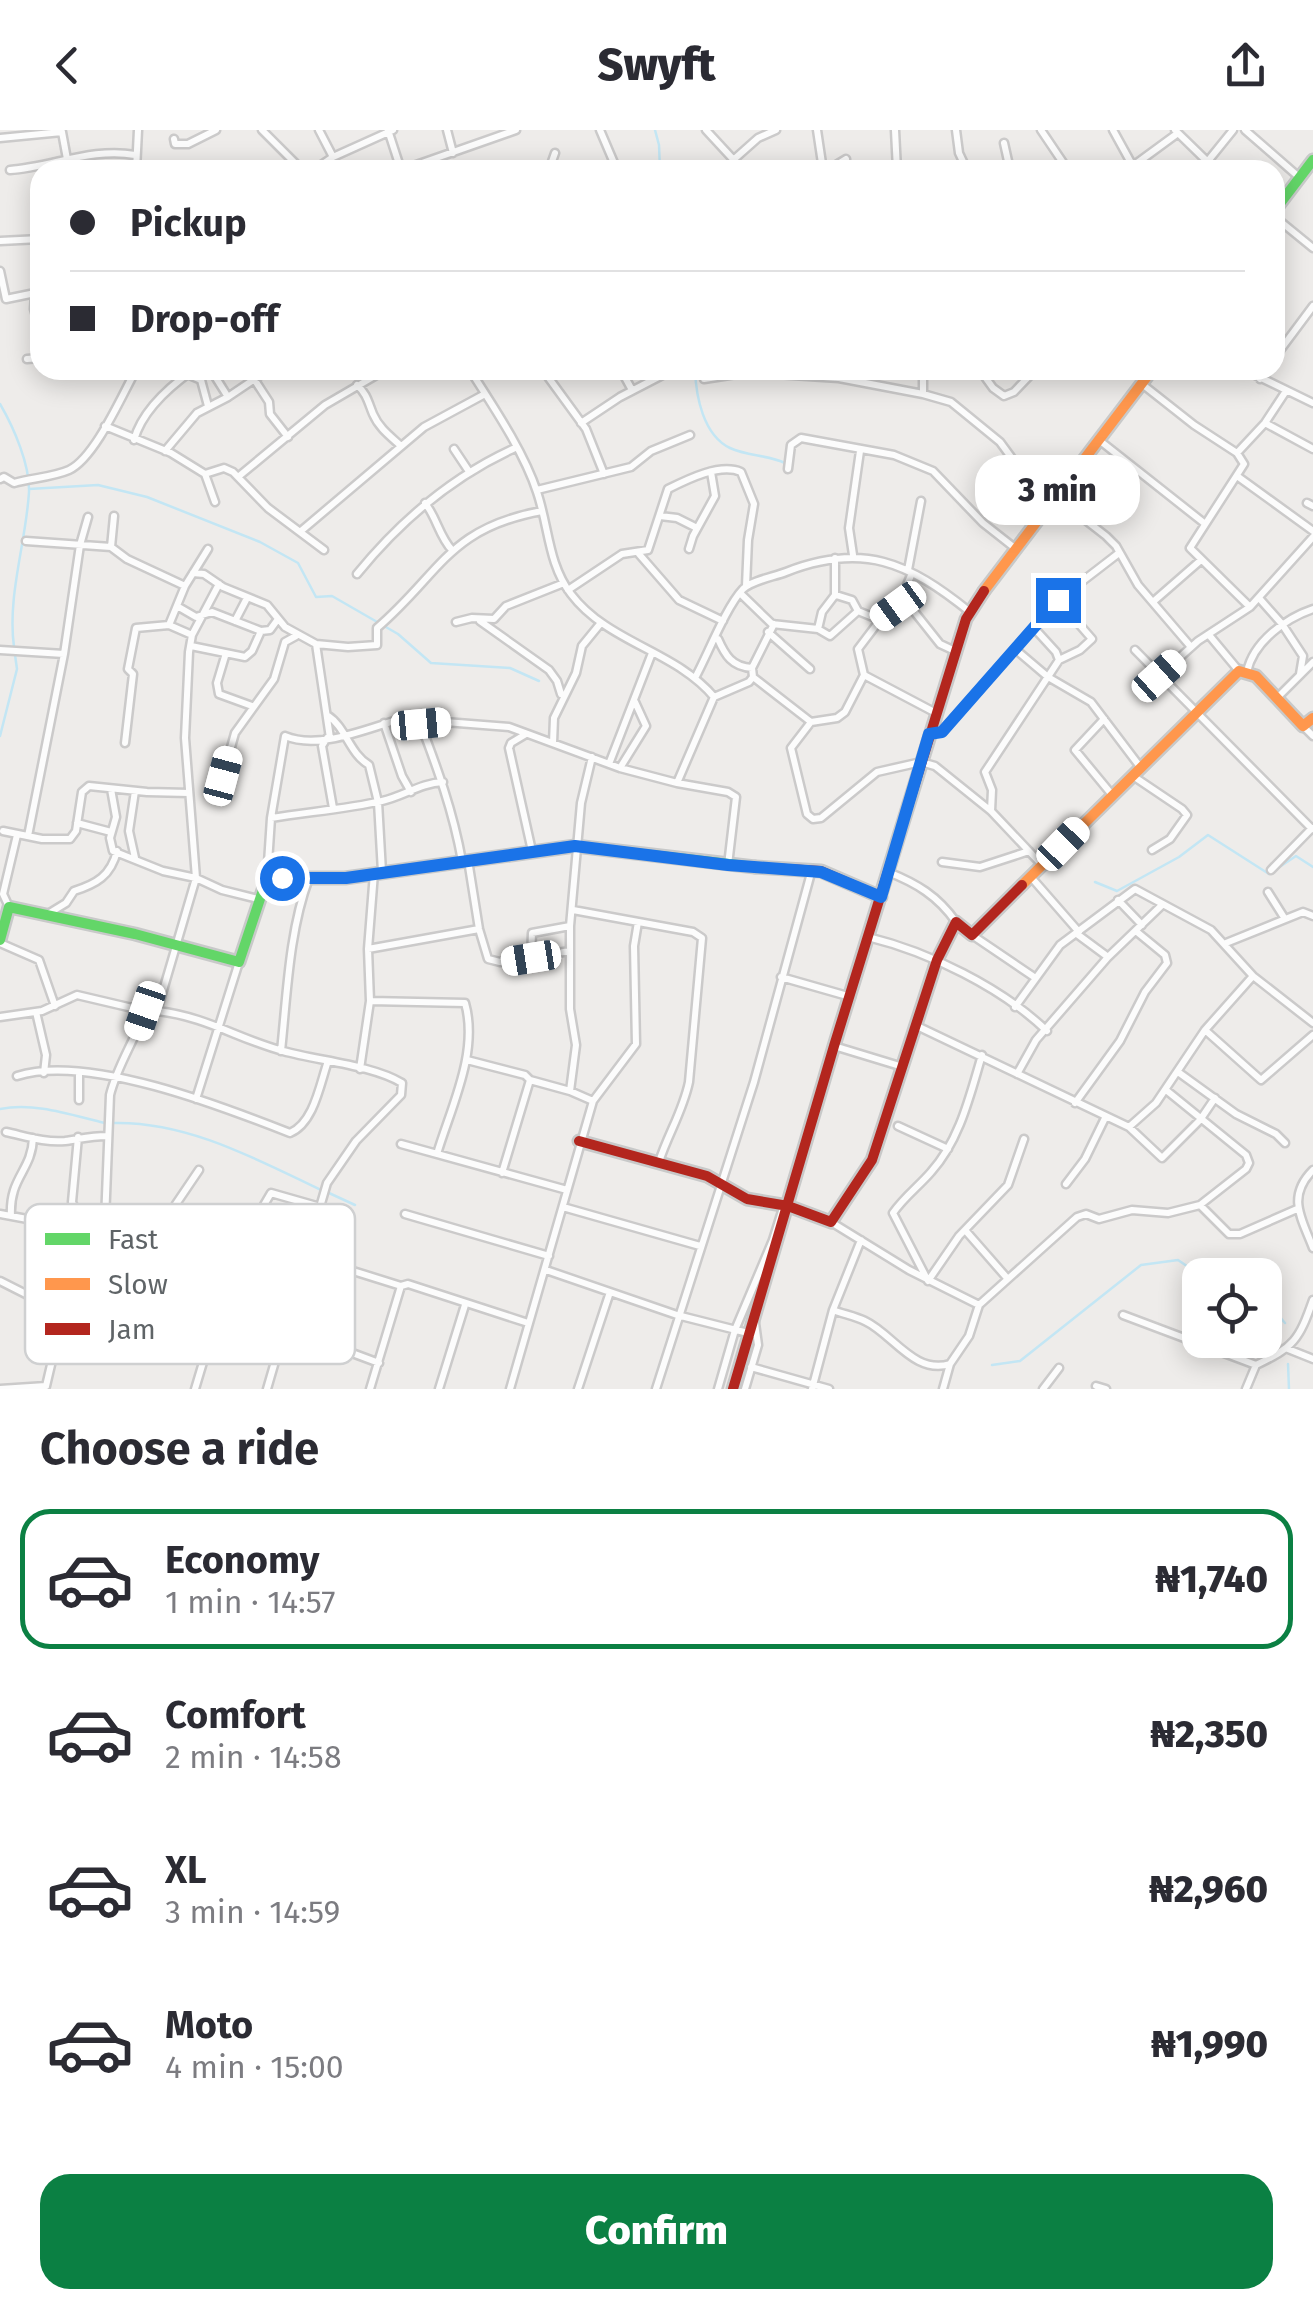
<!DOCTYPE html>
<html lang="en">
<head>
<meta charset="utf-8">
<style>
	body { margin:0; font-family:"Fira Sans",sans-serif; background:#f7f7f7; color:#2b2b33; height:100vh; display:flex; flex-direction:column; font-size:38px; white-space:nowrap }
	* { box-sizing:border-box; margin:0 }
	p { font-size:32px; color:#7c7c81 }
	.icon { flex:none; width:55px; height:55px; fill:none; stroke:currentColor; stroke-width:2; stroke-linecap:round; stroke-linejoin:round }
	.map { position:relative; height:1259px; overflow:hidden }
	.panel { display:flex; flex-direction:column; background:#fff; flex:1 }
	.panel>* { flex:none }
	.hud { position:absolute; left:30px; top:30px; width:1255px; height:220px; border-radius:30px; box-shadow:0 5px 25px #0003; display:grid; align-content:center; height:220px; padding:0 40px; background:#fff }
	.controls { position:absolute; left:1182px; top:1128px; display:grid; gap:20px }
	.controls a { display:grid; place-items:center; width:100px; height:100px; border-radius:20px; background:#fff; box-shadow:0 5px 25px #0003; font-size:50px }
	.end { position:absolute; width:45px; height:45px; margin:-22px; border:12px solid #1a73e8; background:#fff; box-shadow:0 0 0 5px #fff }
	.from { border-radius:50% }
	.bubble { position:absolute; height:70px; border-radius:30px; background:#fff; box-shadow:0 5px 25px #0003; font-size:32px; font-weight:800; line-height:70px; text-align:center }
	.car { position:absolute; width:30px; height:60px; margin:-30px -15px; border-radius:12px; box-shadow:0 0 8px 2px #0007; background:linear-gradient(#fff 24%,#345 0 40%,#fff 0 76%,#345 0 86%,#fff 0) }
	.hud b { display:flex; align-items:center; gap:35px; height:95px; font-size:38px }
	.hud b+b { border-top:2px solid #e1e1e2 }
	.hud i { width:25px; height:25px; background:#2b2b33 }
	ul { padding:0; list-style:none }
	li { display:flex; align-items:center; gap:30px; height:140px; margin:0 20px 15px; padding:0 20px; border:5px solid transparent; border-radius:30px }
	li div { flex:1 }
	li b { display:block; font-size:38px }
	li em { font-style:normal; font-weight:800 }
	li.active { border-color:#0b8043 }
	li>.icon { width:90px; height:90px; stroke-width:1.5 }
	h2 { padding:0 40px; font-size:45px; line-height:120px }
	.button { display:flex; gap:20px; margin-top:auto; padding:20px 40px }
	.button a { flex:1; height:115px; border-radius:30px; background:#0b8043; color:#fff; font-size:40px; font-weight:800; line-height:115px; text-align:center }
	header { display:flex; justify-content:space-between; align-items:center; height:130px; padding:0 40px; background:#fff; font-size:45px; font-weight:800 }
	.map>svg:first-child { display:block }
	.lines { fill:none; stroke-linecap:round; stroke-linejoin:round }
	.stream { stroke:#c3e6f4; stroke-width:2.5 }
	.street-casing { stroke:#cbcaca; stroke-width:11 }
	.fast-casing { stroke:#c8c9c9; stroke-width:15 }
	.slow-casing { stroke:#c8c9c9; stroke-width:15 }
	.jam-casing { stroke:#c8c9c9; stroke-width:15 }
	.street { stroke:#fcfcfc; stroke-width:6 }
	.fast { stroke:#63d668; stroke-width:10 }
	.slow { stroke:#ff974d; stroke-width:10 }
	.jam { stroke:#b3261e; stroke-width:10 }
	.route { stroke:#1a73e8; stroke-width:12 }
	.key { fill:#fff; stroke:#cfd0d1; stroke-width:2.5 }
	.key-label { font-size:28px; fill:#5f6467 }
</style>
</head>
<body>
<header><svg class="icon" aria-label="back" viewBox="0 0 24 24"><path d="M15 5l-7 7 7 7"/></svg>Swyft<svg class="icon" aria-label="share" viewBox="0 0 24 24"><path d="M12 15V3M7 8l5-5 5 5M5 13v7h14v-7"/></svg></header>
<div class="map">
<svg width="1313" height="1259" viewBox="0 0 1313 1259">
	<rect width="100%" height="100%" fill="#eeecea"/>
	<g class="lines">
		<path class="stream" d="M 655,0 L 659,15 L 660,40
			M 695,240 C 696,266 703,305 730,318 C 747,326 768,325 785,333
			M 0,274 C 14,298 30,335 29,362 C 26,413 7,466 14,517
			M 29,359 L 98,355 L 147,367 L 260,412 L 298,433 L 316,467 L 332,466 L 398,504 L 431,533 L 510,538 L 539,551
			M 0,606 L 17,539 L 15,525
			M 1095,752 L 1117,761 L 1179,727 L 1208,705 L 1269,744 L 1296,726 L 1313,737
			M 0,979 C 35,972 71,985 105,993
			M 113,993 C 187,991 256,1029 321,1060
			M 329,1063 L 355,1075
			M 1265,1170 L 1285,1193
			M 1288,1234 L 1289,1259
			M 992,1235 L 1020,1231 L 1141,1135 L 1178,1130 L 1200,1145"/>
		<defs>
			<path id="street" d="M 262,0 L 302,40
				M 319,0 L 333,27
				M 388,0 L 401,40
				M 447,0 L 453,23
				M 600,0 L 617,40
				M 706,0 L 743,40
				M 817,0 L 823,40
				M 895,0 L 897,40
				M 956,0 L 959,23 L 967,40
				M 1041,0 L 1068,40
				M 1113,0 L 1135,40
				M 1175,0 L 1216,40
				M 1245,0 L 1300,48
				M 62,2 L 69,40
				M 0,8 L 62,2
				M 174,9 L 175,14 L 188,14 L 216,0
				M 1004,13 L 1010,40
				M 1208,31 L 1233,0
				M 1133,36 L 1178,3
				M 10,40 C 52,37 93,17 135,25
				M 136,40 L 138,0
				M 314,40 L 333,27 L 393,0
				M 402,40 L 516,0
				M 549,40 L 555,23
				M 722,40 L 758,8 L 776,0
				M 828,40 L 846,29
				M 1275,87 L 1313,118
				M 0,111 L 40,109
				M 0,141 L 6,169 L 40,162
				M 35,164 L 34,179 L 40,200
				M 1275,227 L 1313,176
				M 27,229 L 40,228
				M 211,240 L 228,267
				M 470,240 C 493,276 524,322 537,362 C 549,397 548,434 571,464 C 608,513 676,521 714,567 L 677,653 L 728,662 L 736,667 L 728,735
				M 543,240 L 586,299 L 604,344
				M 621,240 L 632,260
				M 765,240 L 776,244 L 839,248 L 923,264 L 951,272 L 1000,312 L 1019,338 L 1106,406 L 1116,416 L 1138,455 L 1191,517
				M 923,240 L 923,264
				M 980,240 L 993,258 L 1004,266 L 1014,262 L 1035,240
				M 1245,240 L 1313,273
				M 187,244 L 201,250 L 208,276
				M 254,249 L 269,272 L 270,284 L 288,307
				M 704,249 L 762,240
				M 1260,249 L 1266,240
				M 1142,254 L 1194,295 L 1237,323 L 1244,334 L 1190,418 L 1250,477
				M 357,255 C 367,264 368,272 373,284 C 379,298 390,306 401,316
				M 581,293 L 620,267 L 672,240
				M 1265,293 L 1313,319
				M 105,296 L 171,323 L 205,344 L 224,338 L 233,342 L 268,378 L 324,420
				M 134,310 C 142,281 169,257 193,240
				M 1099,310 L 1204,393
				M 454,319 L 468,340
				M 165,321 L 197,283 L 228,267 L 268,240
				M 1237,323 L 1265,293 L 1286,261
				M 788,339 L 791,315 L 801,308 L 894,325 L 933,341 L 983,393 L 1016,419
				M 205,344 L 215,372
				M 1237,346 L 1313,401
				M 238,347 L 325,275 L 385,240
				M 0,349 L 4,347 L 14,353 C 32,348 53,347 69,340 C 95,328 122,265 136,240
				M 537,360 L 631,337 L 651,321 L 690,305
				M 425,373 C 437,388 439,406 452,420
				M 1307,373 L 1313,376
				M 660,386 L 677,388 L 697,398
				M 301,401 L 424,297 L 485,264
				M 26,411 L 111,417 L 127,429 L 185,456
				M 111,417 L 114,386
				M 689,419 L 693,406 L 715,366 L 711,342
				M 639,424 L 679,470 L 723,491
				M 853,425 L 849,398 L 860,321
				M 908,440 L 921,371
				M 193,443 L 204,444 L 223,457 L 267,475 L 285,497 L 316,514 L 348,517 L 377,515 L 377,498 C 441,443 448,398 542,381
				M 912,443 L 898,476 L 880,490 L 858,519 L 864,545 L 936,583
				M 357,444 C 401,390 451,347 515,318
				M 908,453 L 913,480
				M 568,460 L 622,424 L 648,420 L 668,359 C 688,349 720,333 741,342 L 754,374 L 748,410 L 746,456
				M 740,463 L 772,494 L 818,499 L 830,506 L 858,481
				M 836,465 L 852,470 L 858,481 L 880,490
				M 1259,468 L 1282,494 L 1303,526 L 1300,544
				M 1154,471 L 1201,430
				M 177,476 L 196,487 L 212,482 L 261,501
				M 898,476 L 913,480 L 940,514 L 955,521
				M 235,491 L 247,468
				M 480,491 L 549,540 L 557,551 L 561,564
				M 456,492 L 472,488 L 494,489 L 506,476 L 564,453
				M 169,495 L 185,456 L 208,419
				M 818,499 L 822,482 L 835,465 L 835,428
				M 1035,499 L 1056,522 L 1059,530
				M 768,502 L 810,539
				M 1209,505 L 1239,541
				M 718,509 C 725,525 732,537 752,538
				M 316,514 L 330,608
				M 191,516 L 245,527 L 252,521 L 261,501 L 270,500 L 278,489
				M 1015,519 L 1048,547 L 1091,572 L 1141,638
				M 0,520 L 64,524
				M 1135,520 L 1312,699
				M 226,523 L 217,553 L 219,564 L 252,576
				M 1247,542 C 1253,512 1286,488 1313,479
				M 864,545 L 845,582 L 837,588 L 811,592 L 791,618 L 807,684 L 813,689 L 821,688 L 877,642 L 921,632 L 935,636 L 991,681 L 1043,736
				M 1159,546 L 1198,511 L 1250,477 L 1313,407
				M 753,547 L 811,592
				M 753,547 L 752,538 L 774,494
				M 695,548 C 708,524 726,477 743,459 C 753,450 773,447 786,442 C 863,412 908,432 970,482
				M 714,567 L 749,552 L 753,547
				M 1278,567 L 1313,532
				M 327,585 C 346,597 349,623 369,635 L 378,672 L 382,742
				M 1104,589 L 1075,620 L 1113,666
				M 384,593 L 402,646 L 411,662
				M 421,594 L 445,592 L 509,597 L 620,638 L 677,653
				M 1303,596 L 1313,606
				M 929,603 L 942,602 L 1058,470 L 1119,423
				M 526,604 L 511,613 L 509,618 L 532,721
				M 327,608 L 322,616 L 333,678
				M 125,613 L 133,544 L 128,539 L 136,498 L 169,495 L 192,505
				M 553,613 L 554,588 L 576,543 L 582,516 L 600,494
				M 609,634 L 652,523
				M 620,638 L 646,596 L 635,572
				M 223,646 L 235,603 L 274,549 L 285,512 L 296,506
				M 1133,646 L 1182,679 L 1187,685 L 1170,709 L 1152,720
				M 111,659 L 116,687 L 110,708 L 113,721 L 163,741 L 196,748 L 222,760 L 258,769
				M 135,661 L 129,701 L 135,728
				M 991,681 L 992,660 L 985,642 L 989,636 L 1059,530 L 1080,520 L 1092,509 L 1058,470
				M 271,688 C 308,682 346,679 382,671 C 404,666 421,653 443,652
				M 77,693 L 111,702
				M 3,701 L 42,709 L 70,709 L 76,701 L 82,662 L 89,656 L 147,662 L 189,663
				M 28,706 L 64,524 L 80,415 L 88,387
				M 468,730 L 479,799 L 488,829 L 500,832 L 570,821
				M 942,732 L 980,737 L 1029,721
				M 1271,740 L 1312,698
				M 888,742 C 916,753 938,766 956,792
				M 1031,747 L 1079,802
				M 267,748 L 271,688 L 285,606 C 321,621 372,596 408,587 L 419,590 C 437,637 453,681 462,731
				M 1268,762 L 1285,789
				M 1118,770 L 1142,795
				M 9,777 L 3,764 L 17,705
				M 573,780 L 693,802 L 702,808 L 689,952 C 683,981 668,1004 659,1032
				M 48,784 L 66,773 L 74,761 C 96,754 111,746 117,721
				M 1077,804 L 1108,827
				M 972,805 L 1034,847
				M 868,807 C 929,822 1001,857 1047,901
				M 0,813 L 39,830 L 55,876
				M 1226,813 L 1303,782 L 1313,786
				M 368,819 L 479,799
				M 531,827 L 532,803 L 570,796
				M 781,847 L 851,867
				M 370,871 L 465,873 C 479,922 451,977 437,1024
				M 1015,877 L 1060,815 L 1135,759 L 1211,800 L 1253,846 L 1313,893
				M 158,881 C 207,887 238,909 283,921 C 319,931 372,935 402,953 L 401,965 L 356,1011 L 327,1053 L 267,1259
				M 36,882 L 46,925 L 44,943
				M 0,887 L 42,881 L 77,865 L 145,881 L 157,881 L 196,748 L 185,608 L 189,522 L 192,505 L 219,454
				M 917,896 L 1129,997 L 1162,1028 L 1200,990 L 1215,968
				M 1205,900 L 1261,950 L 1313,905
				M 834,916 L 903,937
				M 281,921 C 287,865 289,801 309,748
				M 982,925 C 970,965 960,1010 931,1042 C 919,1056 904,1067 893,1083 L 928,1151 L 959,1106 L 1008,1055 L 1024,1009
				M 467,930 L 525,945 L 530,950 L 570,961 L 593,971
				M 360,939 L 370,871 L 368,819 L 374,743
				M 1178,942 L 1236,984 L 1276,1004 L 1285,1013
				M 1017,944 L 1036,910 L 1108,827 L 1162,775
				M 17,946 C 87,923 224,977 290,1003 C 314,993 320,954 328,931
				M 570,961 L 576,915 L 570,879 L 570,796 L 581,673 L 592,627
				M 196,969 L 239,832
				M 79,970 L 79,942
				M 1075,973 L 1120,911 L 1145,862 L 1167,833 L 1165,825 L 1137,802
				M 898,996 L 948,1019
				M 1129,997 L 1156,973 L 1205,900 L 1253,846
				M 6,1002 C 25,1006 46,1013 65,1011 C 80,1009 90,1006 107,1006
				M 401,1014 L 567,1060
				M 199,1040 L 176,1074 L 168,1096 L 229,1135
				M 1313,1040 C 1286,1067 1302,1089 1313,1118
				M 502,1043 L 530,950
				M 1066,1054 L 1085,1029 L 1106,986
				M 1200,1075 L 1229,1104 L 1240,1104 L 1297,1079
				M 563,1077 L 700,1116
				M 0,1084 L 103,1103
				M 405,1084 L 549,1126
				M 11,1086 C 9,1047 32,1041 33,1008
				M 831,1092 L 909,1140 L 979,1175
				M 77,1099 L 78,1086 L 72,1072 L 78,1007
				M 965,1100 L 1007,1148
				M 546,1140 L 677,1185 L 752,1204
				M 0,1151 L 91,1197 L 131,1211 L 144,1212 L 202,1229
				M 222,1169 L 287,1190
				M 833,1180 C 843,1184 855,1186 865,1191 C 893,1204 914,1245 950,1234
				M 1123,1185 L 1256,1235
				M 82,1193 L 96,1161 L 104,1116 L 110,965 C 117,936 135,910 145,881
				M 285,1198 L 379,1233
				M 328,1214 L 344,1150 L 353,1141 L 401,1156 L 408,1154 L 528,1193
				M 1288,1219 L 1313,1229
				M 751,1237 L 829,1259
				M 46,1256 L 55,1218 L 64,1216 L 79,1221 L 83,1218 L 91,1197
				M 1096,1256 L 1106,1259
				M 0,1259 L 46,1256
				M 195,1259 L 222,1169 L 229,1135 L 271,1063 L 320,1077
				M 370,1259 L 401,1156
				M 439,1259 L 465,1175
				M 510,1259 L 593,971 L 636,914 L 634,816 L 638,792
				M 578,1259 L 610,1162
				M 656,1259 L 754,952 L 811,743
				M 718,1259 L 735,1200 L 773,1110 L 784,1075
				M 745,1259 L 758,1215 L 755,1193
				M 812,1259 L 833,1180 L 861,1110
				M 943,1259 L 950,1234 L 969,1206 L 979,1175 L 1077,1087 L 1086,1084 L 1099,1089 L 1132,1080 L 1168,1083 L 1200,1075 L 1246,1039 L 1249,1033 L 1246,1025 L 1166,960
				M 1043,1259 L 1059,1238
				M 1246,1259 L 1256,1235 C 1294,1217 1299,1210 1313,1170"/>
			<path id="fast" d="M 1275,80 L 1313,30
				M 0,810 L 9,777 L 135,804 L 239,832 L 267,748 L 345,748 L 575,716 L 755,737"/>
			<path id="slow" d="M 984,461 L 1152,240
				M 1022,755 L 1239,541 L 1256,546 L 1303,596 L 1313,588"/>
			<path id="jam" d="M 755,737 L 821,741 L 881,767
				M 579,1011 L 707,1046 L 747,1069 L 788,1076 L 831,1092 L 872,1030 L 937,830 L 956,792 L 972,805 L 1022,755
				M 733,1259 L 834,916 L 966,489 L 984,461"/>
		</defs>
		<use href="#street" class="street-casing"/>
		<use href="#fast" class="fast-casing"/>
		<use href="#slow" class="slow-casing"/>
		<use href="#jam" class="jam-casing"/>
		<use href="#street" class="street"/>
		<use href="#fast" class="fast"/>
		<use href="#slow" class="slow"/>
		<use href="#jam" class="jam"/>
	</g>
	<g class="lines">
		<path class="route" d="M 282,748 L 346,748 L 575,716 L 728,735 L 821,742 L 881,767 L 929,604 L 942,602 L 1058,470"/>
	</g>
	<rect x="25" y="1074" width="330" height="160" rx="15" class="key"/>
	<rect x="45" y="1103" width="45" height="12" fill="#63d668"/>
	<rect x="45" y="1148" width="45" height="12" fill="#ff974d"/>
	<rect x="45" y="1193" width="45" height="12" fill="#b3261e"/>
	<g class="key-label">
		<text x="108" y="1119">Fast</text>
		<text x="108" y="1164">Slow</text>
		<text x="108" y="1209">Jam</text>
	</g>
</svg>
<div class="controls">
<a><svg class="icon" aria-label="locate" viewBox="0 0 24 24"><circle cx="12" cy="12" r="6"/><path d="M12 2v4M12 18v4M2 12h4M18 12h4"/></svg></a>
</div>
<i class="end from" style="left:282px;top:748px"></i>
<i class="end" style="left:1058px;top:470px"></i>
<div class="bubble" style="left:975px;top:325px;width:165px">3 min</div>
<i class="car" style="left:898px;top:476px;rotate:234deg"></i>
<i class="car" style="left:1159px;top:546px;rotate:48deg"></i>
<i class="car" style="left:421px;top:594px;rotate:85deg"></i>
<i class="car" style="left:223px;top:646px;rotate:15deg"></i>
<i class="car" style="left:1063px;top:714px;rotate:44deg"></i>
<i class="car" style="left:531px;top:828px;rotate:261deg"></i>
<i class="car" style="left:145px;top:881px;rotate:199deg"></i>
<div class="hud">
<b><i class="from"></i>Pickup</b>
<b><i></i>Drop-off</b>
</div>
</div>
<section class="panel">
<h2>Choose a ride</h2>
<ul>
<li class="active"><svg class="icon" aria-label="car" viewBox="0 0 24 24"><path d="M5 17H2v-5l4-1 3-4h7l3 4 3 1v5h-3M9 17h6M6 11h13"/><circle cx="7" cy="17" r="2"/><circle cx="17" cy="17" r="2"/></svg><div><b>Economy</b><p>1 min · 14:57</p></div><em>₦1,740</em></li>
<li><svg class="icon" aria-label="car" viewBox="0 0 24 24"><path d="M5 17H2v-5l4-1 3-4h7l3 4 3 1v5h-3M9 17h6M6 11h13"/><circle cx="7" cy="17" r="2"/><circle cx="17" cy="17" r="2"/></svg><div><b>Comfort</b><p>2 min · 14:58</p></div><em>₦2,350</em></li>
<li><svg class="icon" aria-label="car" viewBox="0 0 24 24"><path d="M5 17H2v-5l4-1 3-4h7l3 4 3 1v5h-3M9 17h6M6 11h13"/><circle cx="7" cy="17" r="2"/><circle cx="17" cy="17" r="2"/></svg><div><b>XL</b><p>3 min · 14:59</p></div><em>₦2,960</em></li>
<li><svg class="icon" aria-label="car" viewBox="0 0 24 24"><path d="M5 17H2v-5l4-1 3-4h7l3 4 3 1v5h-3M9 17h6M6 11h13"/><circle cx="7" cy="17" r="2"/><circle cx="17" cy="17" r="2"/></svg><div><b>Moto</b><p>4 min · 15:00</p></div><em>₦1,990</em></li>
</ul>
<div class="button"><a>Confirm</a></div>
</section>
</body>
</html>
